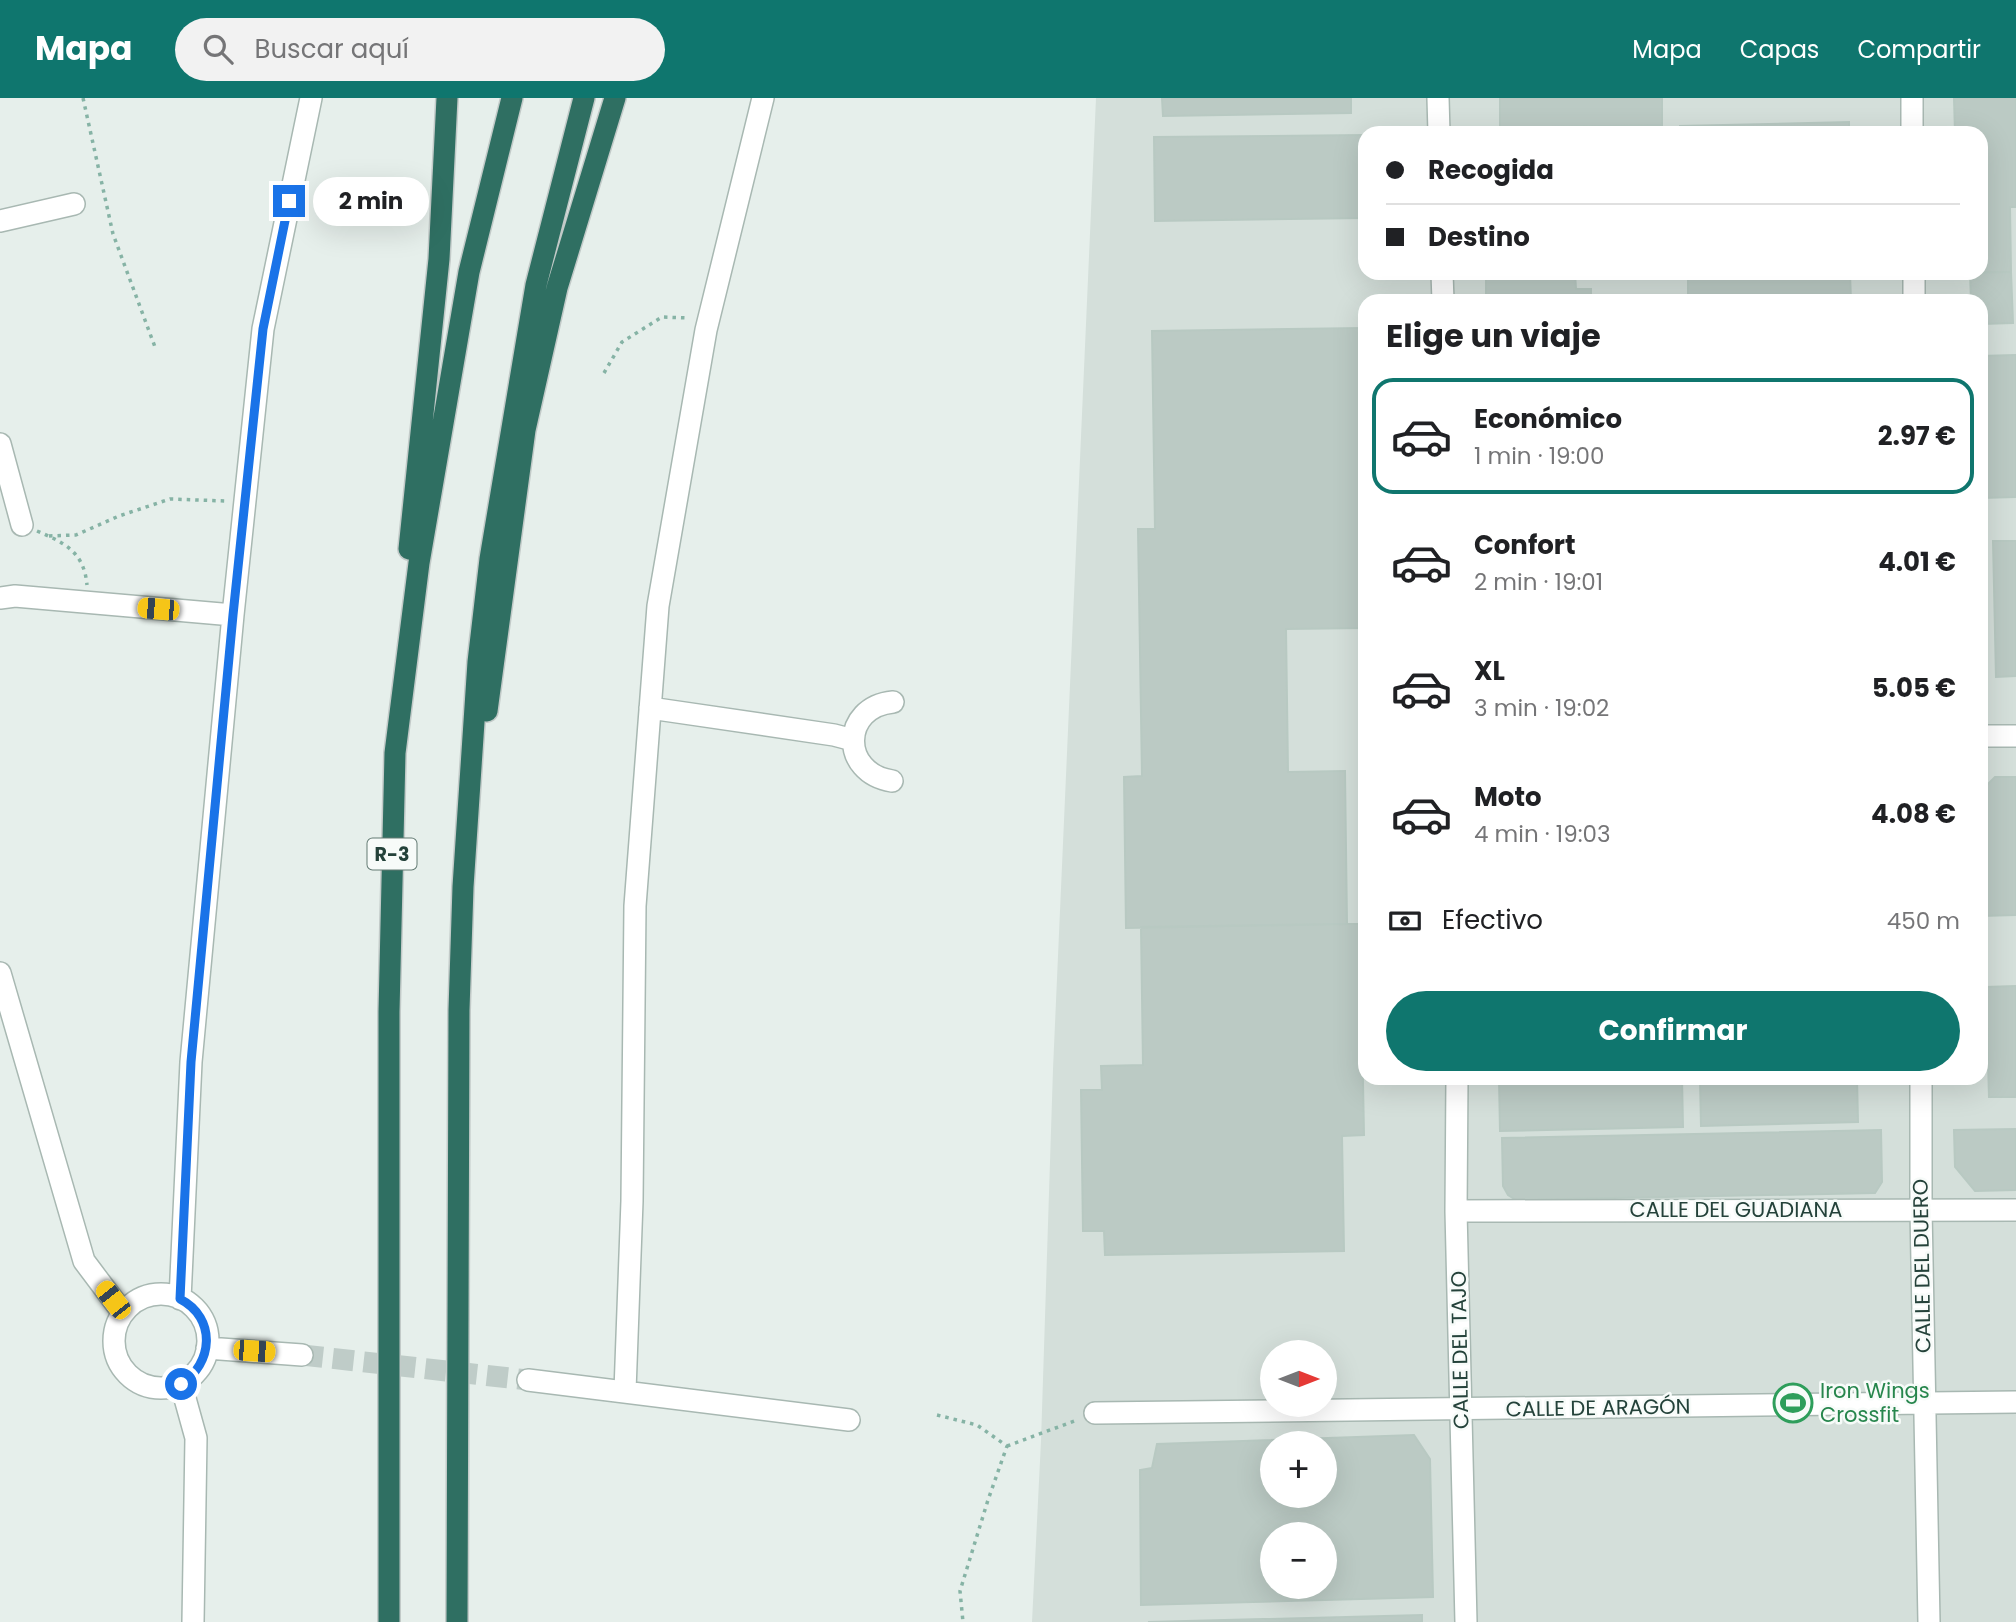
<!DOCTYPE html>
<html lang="es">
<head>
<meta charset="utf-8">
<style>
	body { margin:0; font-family:Poppins,sans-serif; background:#f2f2f2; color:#202124; height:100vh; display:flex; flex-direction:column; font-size:26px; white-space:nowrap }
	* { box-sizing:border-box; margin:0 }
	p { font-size:23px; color:#757577 }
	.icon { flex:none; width:38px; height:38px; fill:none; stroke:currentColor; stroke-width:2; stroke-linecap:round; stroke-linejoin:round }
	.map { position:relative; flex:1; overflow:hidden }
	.sheet { position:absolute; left:1358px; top:196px; width:630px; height:791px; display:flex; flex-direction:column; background:#fff; border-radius:21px; box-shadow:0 7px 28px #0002 }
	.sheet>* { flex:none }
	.guide { position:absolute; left:1358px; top:28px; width:630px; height:154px; border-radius:21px; box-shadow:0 7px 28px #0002; display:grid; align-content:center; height:154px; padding:0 28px; background:#fff }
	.needle { width:46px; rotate:90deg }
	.controls { position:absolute; left:1260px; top:1242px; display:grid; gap:14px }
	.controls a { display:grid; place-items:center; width:77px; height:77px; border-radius:50%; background:#fff; box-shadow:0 7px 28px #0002; font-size:35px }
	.end { position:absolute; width:32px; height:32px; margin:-16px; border:9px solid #1a73e8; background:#fff; box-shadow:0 0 0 4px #fff }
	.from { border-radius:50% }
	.bubble { position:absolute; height:49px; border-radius:24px; background:#fff; box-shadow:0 7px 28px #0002; font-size:23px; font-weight:700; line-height:49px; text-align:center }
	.car { position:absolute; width:21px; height:42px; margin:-21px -10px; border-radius:9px; box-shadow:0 0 5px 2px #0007; background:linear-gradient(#f5c518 24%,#345 0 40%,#f5c518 0 76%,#345 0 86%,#f5c518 0) }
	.guide b { display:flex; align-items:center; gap:24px; height:66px; font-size:26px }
	.guide b+b { border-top:2px solid #e0e0e0 }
	.guide i { width:18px; height:18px; background:#202124 }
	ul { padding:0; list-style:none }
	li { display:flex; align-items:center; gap:21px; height:116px; margin:0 14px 10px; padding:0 14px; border:4px solid transparent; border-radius:21px }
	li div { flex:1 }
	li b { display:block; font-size:26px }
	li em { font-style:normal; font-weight:700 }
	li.active { border-color:#0f766e }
	li>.icon { width:63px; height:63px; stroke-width:1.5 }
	h2 { padding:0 28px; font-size:32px; line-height:84px }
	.pay { display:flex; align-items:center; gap:18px; height:77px; padding:0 28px; font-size:26px }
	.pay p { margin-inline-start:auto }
	.primary-button { display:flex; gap:14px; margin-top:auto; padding:14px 28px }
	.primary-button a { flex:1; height:80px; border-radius:42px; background:#0f766e; color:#fff; font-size:28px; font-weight:700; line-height:80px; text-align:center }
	header { display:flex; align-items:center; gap:42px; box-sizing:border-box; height:98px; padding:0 35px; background:#0f766e; color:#fff }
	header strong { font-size:33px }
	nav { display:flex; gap:38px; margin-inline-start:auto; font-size:24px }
	.search { width:490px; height:63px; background:#f2f2f2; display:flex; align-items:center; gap:18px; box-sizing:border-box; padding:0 24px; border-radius:38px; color:#757577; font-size:26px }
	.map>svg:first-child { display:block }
	.built { fill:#d4dfda; fill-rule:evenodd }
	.building { fill:#bbcac4; stroke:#b8c9c2; stroke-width:2; fill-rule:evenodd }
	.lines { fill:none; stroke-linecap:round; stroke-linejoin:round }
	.minor-tunnel { stroke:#bfccc8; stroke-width:21; stroke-dasharray:21 10; stroke-linecap:butt }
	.minor-casing { stroke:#a8b8b2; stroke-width:24 }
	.highway-casing { stroke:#c2cac8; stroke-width:24 }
	.path { stroke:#86b3a5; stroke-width:3.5; stroke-dasharray:3.5 5; stroke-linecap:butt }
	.minor { stroke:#fff; stroke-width:21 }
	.highway { stroke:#2f6f62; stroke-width:21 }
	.route { stroke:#1a73e8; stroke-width:9 }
	.labels { text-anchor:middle; stroke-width:5; stroke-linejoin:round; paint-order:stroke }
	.shield { fill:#f7fbf9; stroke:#637a73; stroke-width:2 }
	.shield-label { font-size:19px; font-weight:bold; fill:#24423a }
	.street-label { font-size:21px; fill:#24423a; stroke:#f7fbf9 }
	.leisure-label { font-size:21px; fill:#27864d; stroke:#f7fbf9; text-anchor:start }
</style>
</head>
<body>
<header>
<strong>Mapa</strong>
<div class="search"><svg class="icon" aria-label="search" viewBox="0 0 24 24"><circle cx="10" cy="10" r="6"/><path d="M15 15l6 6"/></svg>Buscar aquí</div>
<nav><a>Mapa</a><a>Capas</a><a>Compartir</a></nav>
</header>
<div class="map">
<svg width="2016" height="1524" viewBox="0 0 2016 1524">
	<rect width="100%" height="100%" fill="#e6efeb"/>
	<path class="built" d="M 1096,0 L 2016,0 L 2016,1524 L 1032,1524 L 1041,1343 L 1053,971 ZM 1365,35 L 1981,35 L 1981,175 L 1365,175 ZM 1365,203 L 1981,203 L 1981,980 L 1365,980 ZM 1272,1255 L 1325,1255 L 1325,1307 L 1272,1307 ZM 1272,1346 L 1325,1346 L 1325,1398 L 1272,1398 ZM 1272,1437 L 1325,1437 L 1325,1489 L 1272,1489 Z"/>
	<path class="building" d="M 1162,0 L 1351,0 L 1351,15 L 1163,18 Z
		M 1500,0 L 1662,0 L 1662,27 L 1500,30 Z
		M 1954,0 L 2016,0 L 2016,109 L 2010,109 L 2011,174 L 1981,174 L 1981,35 L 1955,35 Z
		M 1849,24 L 1849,33 L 1865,33 L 1865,35 L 1680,35 L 1680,28 Z
		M 1365,37 L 1365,120 L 1155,123 L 1154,39 Z
		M 2011,174 L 2013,225 L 1981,226 L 1981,203 L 1971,203 L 1970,175 Z
		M 1575,175 L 1576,191 L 1591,191 L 1591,203 L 1486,203 L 1486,176 Z
		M 1688,175 L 1850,175 L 1851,203 L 1688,203 Z
		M 1363,230 L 1365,530 L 1286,531 L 1288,674 L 1345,673 L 1347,826 L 1126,830 L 1124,679 L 1142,678 L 1138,431 L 1155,431 L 1152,233 Z
		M 2016,257 L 2016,399 L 1981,400 L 1981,258 Z
		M 1993,443 L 2016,443 L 2016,578 L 1996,579 Z
		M 1995,679 L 2016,679 L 2016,817 L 1981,818 L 1981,693 Z
		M 1347,826 L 1360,826 L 1364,1037 L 1342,1038 L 1344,1153 L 1105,1157 L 1104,1133 L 1083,1133 L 1081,992 L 1102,992 L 1101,968 L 1143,967 L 1141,829 Z
		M 2016,888 L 2016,999 L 1989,999 L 1986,889 Z
		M 1499,980 L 1682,980 L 1683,1029 L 1500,1033 Z
		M 1700,980 L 1857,980 L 1858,1024 L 1701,1028 Z
		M 2016,1031 L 2016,1092 L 1975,1093 L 1955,1069 L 1954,1032 Z
		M 1881,1032 L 1882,1084 L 1875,1095 L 1516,1102 L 1508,1097 L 1503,1088 L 1502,1040 Z
		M 1414,1337 L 1430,1361 L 1433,1499 L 1141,1507 L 1140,1372 L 1152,1370 L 1157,1346 ZM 1272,1346 L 1325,1346 L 1325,1398 L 1272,1398 ZM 1272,1437 L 1325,1437 L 1325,1489 L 1272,1489 Z
		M 1422,1517 L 1422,1524 L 1148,1524 Z"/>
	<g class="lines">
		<path class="minor-tunnel" d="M 302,1257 L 528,1282"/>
		<defs>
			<path id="minor" d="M 1438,0 L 1439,35
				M 1912,0 L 1912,35
				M 0,123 L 74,106
				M 1442,175 L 1443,203
				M 1914,175 L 1914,203
				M 0,346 L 22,427
				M 0,500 L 15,498 L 233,517
				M 650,610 L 834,637 L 853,642
				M 1981,638 L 2016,638
				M 892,683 C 840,675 841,609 893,604
				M 0,875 L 84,1163 L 123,1215
				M 1457,980 L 1456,1113 L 1466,1524
				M 1921,980 L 1921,1112 L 1929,1524
				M 1456,1113 L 2016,1112
				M114 1243a47 47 0 1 1 94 0a47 47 0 1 1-94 0Z
				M 180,1201 L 191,964 L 233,517 L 263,231 L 311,0
				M 207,1250 L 302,1257
				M 528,1282 L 849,1322
				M 181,1286 L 196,1340 L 193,1524
				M 625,1293 L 632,1103 L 635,808 L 658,508 L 706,232 L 763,0
				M 1095,1315 L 2016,1304"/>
			<path id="highway" d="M 409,451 L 439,161 L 447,0
				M 487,613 L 525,332 L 557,190 L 615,0
				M 389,1524 L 389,914 L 395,655 L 419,465 L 469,174 L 512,0
				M 457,1524 L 459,912 L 463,789 L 478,564 L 490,461 L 536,187 L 584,0"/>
		</defs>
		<use href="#minor" class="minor-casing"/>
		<use href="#highway" class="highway-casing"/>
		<path class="path" d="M 83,0 L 113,136 L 155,249
			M 604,275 L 622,244 L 662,219 L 689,220
			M 37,433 C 65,445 84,454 87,487
			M 49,438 L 76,437 L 119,418 L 170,401 L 225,403
			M 937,1317 L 977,1327 L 1007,1348 L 988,1402 L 960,1493 L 963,1524
			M 1007,1348 L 1077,1322"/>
		<use href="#minor" class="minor"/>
		<use href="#highway" class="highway"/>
	</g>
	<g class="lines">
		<path class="route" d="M 181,1286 C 213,1266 217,1220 180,1201 L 191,964 L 233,517 L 263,231 L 289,103"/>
	</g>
	<defs>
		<symbol id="stadium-ring" viewBox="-11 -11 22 22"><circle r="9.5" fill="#f7fbf9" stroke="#2e9e5b" stroke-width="1.5"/><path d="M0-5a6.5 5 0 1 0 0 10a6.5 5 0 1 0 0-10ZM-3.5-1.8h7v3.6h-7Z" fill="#2e9e5b"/></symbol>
	</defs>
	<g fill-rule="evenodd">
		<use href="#stadium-ring" x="1771" y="1283" width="44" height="44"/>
	</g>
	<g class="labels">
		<rect class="shield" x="367.5" y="740.5" width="49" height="31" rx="5"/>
		<g class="shield-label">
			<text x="392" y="763">R-3</text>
		</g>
		<g class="street-label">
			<text x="1736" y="1119">CALLE DEL GUADIANA</text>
			<text transform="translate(1922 1168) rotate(-91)" y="7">CALLE DEL DUERO</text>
			<text transform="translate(1460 1252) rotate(-91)" y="7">CALLE DEL TAJO</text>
			<text transform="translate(1598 1310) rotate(-1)" y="7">CALLE DE ARAGÓN</text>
		</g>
		<g class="leisure-label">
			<text x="1820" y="1300">Iron Wings<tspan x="1820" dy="24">Crossfit</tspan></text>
		</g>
	</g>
</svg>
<div class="controls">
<a><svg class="needle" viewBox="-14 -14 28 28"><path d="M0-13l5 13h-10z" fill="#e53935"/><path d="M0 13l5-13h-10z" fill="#757577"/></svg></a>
<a>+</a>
<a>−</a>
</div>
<i class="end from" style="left:181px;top:1286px"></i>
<i class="end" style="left:289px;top:103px"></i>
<div class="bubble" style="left:313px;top:79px;width:116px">2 min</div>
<i class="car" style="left:158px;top:511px;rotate:275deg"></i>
<i class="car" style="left:113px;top:1202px;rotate:322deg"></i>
<i class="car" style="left:254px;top:1253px;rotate:94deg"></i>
<div class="guide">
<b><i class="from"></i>Recogida</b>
<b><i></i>Destino</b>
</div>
<section class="sheet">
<h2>Elige un viaje</h2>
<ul>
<li class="active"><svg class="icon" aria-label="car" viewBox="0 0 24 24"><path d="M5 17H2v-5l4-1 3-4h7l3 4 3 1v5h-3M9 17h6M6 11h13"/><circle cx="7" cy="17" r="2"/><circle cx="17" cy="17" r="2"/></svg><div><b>Económico</b><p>1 min · 19:00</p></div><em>2.97 €</em></li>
<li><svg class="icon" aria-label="car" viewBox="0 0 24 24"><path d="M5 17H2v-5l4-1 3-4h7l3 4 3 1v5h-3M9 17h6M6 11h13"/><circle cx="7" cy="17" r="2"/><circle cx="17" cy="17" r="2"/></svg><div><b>Confort</b><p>2 min · 19:01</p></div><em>4.01 €</em></li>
<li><svg class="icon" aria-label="car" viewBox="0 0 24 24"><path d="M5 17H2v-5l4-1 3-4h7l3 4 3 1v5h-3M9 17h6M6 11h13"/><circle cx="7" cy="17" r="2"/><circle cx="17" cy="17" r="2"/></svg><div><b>XL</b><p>3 min · 19:02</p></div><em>5.05 €</em></li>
<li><svg class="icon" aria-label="car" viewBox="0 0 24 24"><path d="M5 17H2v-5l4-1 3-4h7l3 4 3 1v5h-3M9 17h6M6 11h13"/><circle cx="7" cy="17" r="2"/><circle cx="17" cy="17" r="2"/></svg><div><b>Moto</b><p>4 min · 19:03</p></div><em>4.08 €</em></li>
</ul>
<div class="pay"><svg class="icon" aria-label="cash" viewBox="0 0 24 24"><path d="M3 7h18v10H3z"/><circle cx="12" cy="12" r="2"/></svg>Efectivo<p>450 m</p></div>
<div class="primary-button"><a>Confirmar</a></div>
</section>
</div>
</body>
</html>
